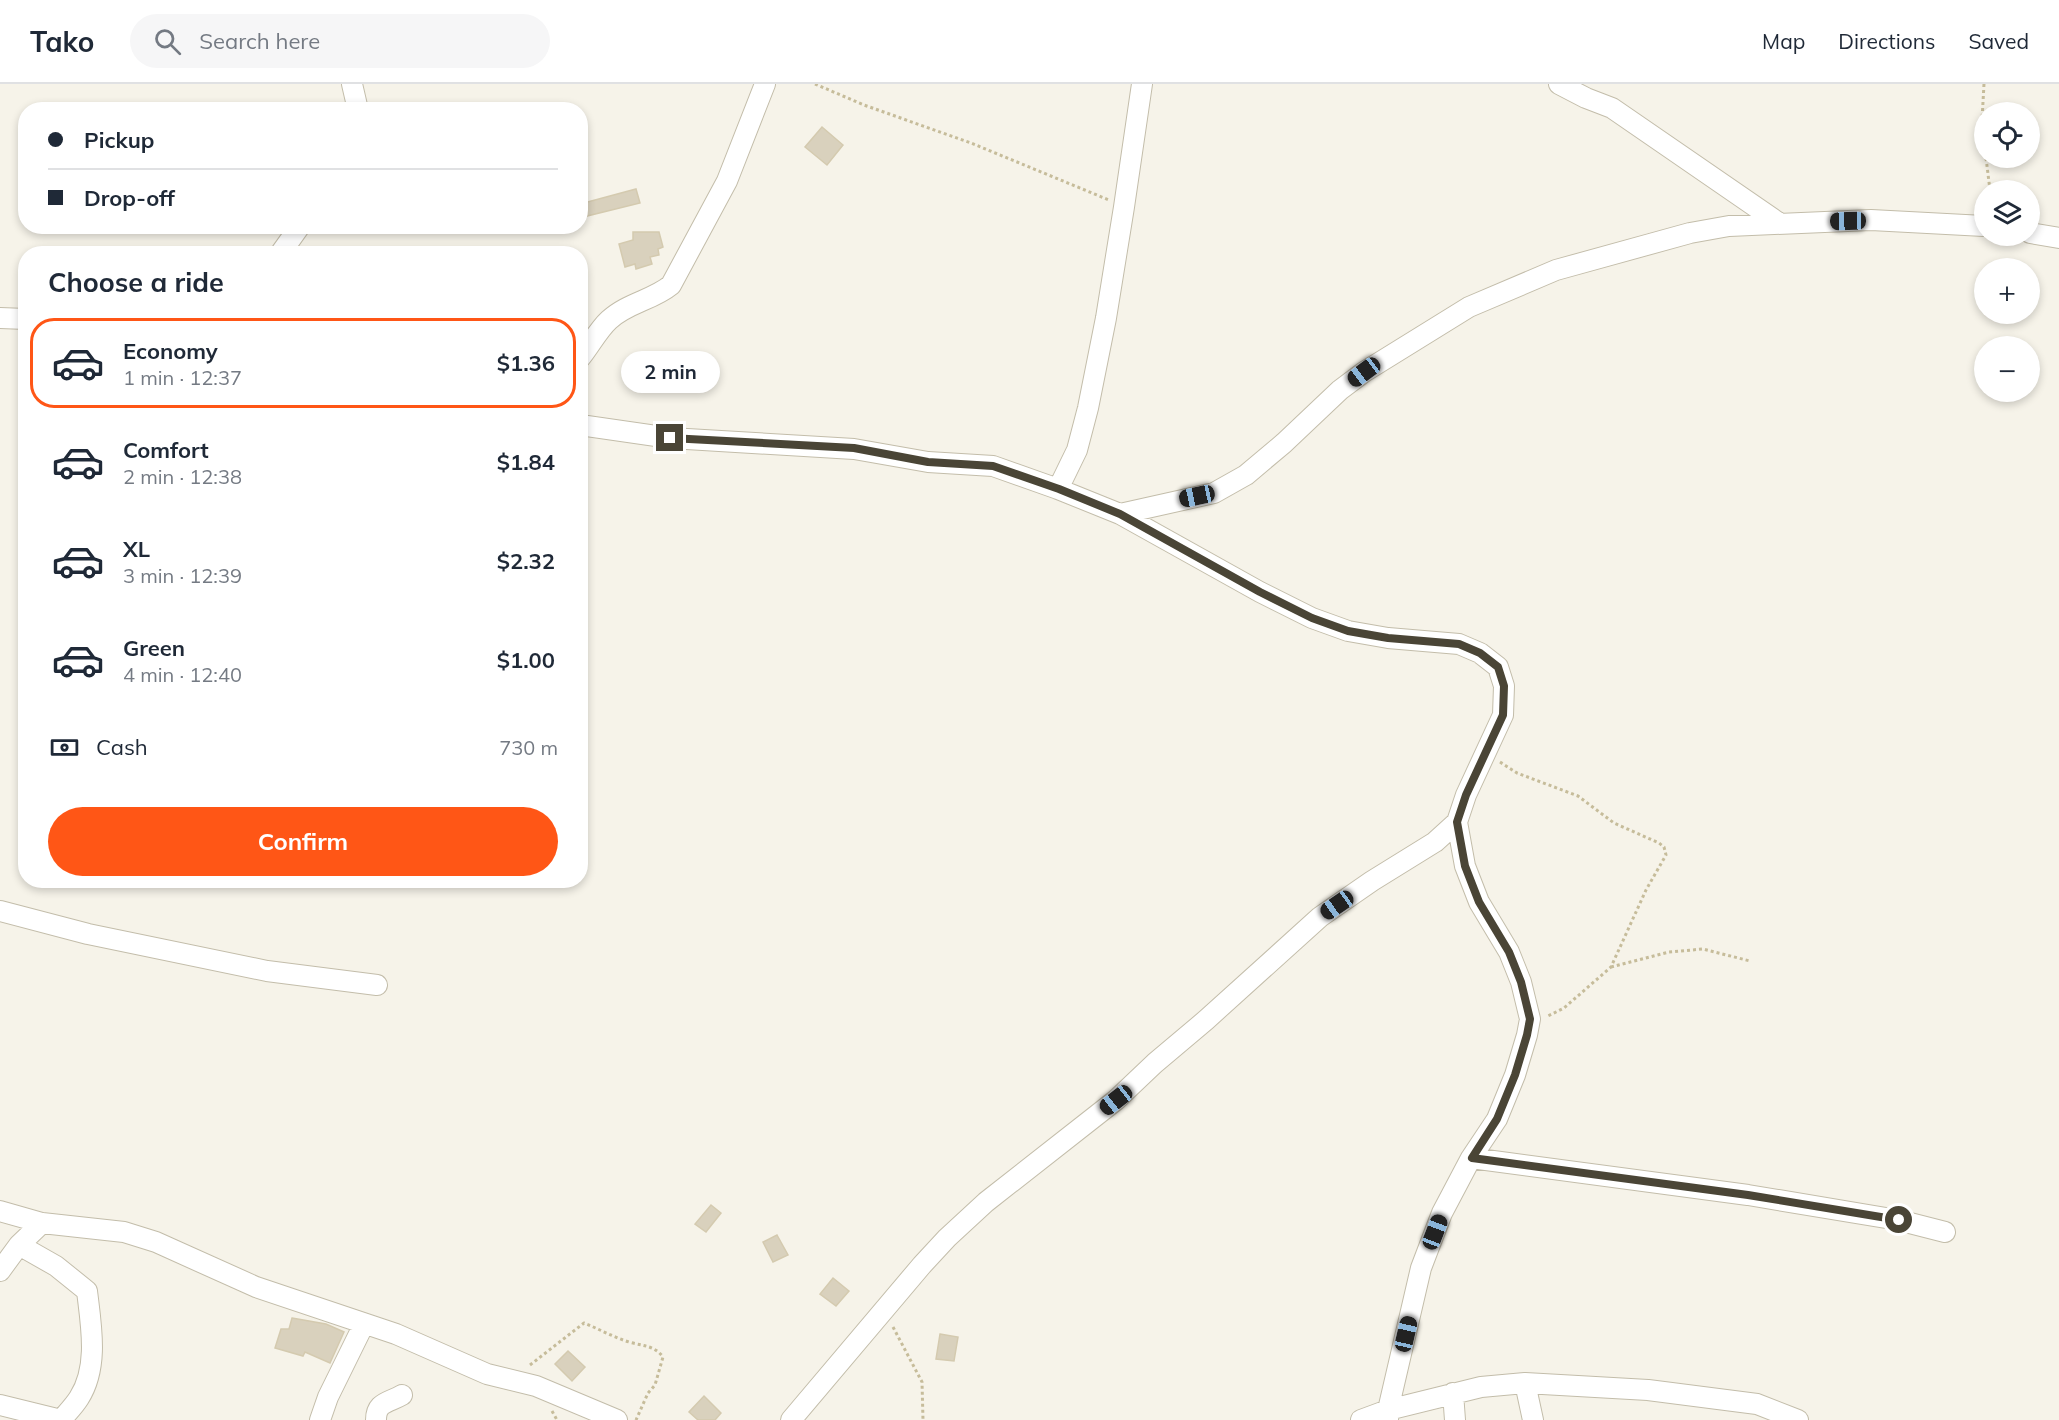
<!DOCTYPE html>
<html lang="en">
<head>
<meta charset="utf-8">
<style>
	body { margin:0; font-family:Mulish,sans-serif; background:#f6f6f7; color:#1f2937; height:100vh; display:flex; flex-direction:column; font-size:22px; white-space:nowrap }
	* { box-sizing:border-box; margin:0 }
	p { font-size:20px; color:#747a83 }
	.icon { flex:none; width:33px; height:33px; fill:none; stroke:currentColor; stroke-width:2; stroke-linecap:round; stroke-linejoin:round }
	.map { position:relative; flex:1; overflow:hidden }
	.panel { position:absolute; left:18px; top:162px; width:570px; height:642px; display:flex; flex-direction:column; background:#fff; border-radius:24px; box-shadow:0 3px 9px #0003 }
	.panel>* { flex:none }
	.guide { position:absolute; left:18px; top:18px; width:570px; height:132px; border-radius:24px; box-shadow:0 3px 9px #0003; display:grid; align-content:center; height:132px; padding:0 30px; background:#fff }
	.fabs { position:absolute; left:1974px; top:18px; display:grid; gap:12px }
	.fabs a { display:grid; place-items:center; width:66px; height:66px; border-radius:50%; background:#fff; box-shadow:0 3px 9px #0003; font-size:30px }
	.end { position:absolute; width:27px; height:27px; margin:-14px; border:8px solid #4a4536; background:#fff; box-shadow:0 0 0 3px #fff }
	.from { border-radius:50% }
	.bubble { position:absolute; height:42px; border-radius:21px; background:#fff; box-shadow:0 3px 9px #0003; font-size:20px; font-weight:700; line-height:42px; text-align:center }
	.car { position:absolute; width:18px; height:36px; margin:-18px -9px; border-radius:8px; box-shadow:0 0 4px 2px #0007; background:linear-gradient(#222 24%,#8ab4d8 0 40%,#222 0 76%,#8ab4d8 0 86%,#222 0) }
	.guide b { display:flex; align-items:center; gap:21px; height:57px; font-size:22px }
	.guide b+b { border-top:2px solid #e0e1e3 }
	.guide i { width:15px; height:15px; background:#1f2937 }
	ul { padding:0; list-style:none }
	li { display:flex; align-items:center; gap:18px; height:90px; margin:0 12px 9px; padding:0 18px; border:3px solid transparent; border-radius:24px }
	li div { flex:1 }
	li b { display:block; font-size:22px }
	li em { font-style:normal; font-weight:700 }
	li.on { border-color:#ff5616 }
	li>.icon { width:54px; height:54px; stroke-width:1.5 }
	h2 { padding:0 30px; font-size:27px; line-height:72px }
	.pay { display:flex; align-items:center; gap:15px; height:66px; padding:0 30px; font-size:22px }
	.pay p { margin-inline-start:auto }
	.button { display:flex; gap:12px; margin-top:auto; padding:12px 30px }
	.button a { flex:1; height:69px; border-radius:36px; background:#ff5616; color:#fff; font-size:24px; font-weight:700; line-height:69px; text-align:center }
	header { display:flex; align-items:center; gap:36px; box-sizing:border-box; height:84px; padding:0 30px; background:#fff; border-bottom:2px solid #e0e1e3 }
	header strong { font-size:28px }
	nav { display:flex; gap:33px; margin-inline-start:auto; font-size:21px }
	.search { width:420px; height:54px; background:#f6f6f7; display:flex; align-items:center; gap:15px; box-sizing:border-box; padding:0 21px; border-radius:33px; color:#747a83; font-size:22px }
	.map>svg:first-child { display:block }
	.building { fill:#d9d1bd; stroke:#d4caaf; stroke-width:1.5 }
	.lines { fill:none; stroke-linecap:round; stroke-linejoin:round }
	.minor-casing { stroke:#c3bdaa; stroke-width:22 }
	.path { stroke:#c6bc9a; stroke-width:3; stroke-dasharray:3 3; stroke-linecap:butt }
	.minor { stroke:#fff; stroke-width:20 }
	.route { stroke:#4a4536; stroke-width:8 }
</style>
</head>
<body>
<header>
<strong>Tako</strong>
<div class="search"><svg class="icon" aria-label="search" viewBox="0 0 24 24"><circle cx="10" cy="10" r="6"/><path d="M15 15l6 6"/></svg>Search here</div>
<nav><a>Map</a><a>Directions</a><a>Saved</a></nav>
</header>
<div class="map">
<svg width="2059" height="1336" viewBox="0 0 2059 1336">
	<rect width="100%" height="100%" fill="#f6f3e9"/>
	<path class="building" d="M 822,43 L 843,61 L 827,81 L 805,63 Z
		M 636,105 L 640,119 L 583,133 L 580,120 Z
		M 633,148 L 659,148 L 663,163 L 658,165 L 659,171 L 650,173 L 652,180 L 636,185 L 635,180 L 625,183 L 619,160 L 633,156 Z
		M 711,1121 L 721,1129 L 706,1148 L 695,1140 Z
		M 777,1151 L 788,1171 L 773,1178 L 763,1158 Z
		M 833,1194 L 849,1207 L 836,1222 L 820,1210 Z
		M 292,1234 L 326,1240 L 344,1248 L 330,1279 L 305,1268 L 303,1272 L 275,1264 L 281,1245 L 289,1245 Z
		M 940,1250 L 958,1253 L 954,1277 L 936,1275 Z
		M 568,1267 L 585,1283 L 572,1297 L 555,1280 Z
		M 704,1312 L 721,1329 L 715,1336 L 698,1336 L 689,1328 Z"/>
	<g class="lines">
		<defs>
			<path id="minor" d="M 352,0 L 358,26
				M 1559,0 L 1586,14 L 1612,24 L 1779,139
				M 2030,149 L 2059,154
				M 280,170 L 300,142
				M 0,234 L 26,235
				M 580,274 C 590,262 598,246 609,236 C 627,219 653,216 671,201 L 727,97 L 765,0
				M 580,341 L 670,354 L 854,365 L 928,378 L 993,382 L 1058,405 L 1120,430 L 1260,508 L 1312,534 L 1348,547 L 1388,554 L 1459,560 L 1480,569 L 1498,583 L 1504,602 L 1503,631 L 1466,711 L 1457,738 L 1465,782 L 1479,818 L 1509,868 L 1521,898 L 1530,935 L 1527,951 L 1515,991 L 1497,1035 L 1471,1074 L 1442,1129 L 1421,1184 L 1388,1326 L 1388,1336
				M 1058,405 L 1077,366 L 1088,324 L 1106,234 L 1124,123 L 1142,0
				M 1120,430 L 1214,409 L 1246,391 L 1284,359 L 1340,306 L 1364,288 L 1469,223 L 1556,186 L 1690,149 L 1729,142 L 1871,136 L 1984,142
				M 0,827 L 88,850 L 267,887 L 377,901
				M 1471,1074 L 1748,1111 L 1898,1136 L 1945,1148
				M 0,1127 L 42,1139 L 124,1148 L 156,1158 L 256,1203 L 396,1250 L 487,1290 L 536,1302 L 617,1336
				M 19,1161 L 56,1182 L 87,1207 C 91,1241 99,1283 79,1314 C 74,1322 67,1329 61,1336
				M 0,1187 L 19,1161 L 42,1139
				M 1525,1299 L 1533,1336
				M 1453,1309 L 1455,1336
				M 0,1321 L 61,1336
				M 320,1336 L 328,1313 L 364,1240
				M 376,1336 C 376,1318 388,1319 402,1311
				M 791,1336 L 922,1181 L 947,1154 L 986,1118 L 1116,1016 L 1155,979 L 1206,936 L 1320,833 L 1372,797 L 1435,758 L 1457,738
				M 1361,1336 L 1388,1326 L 1481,1303 L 1525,1299 L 1648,1306 L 1757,1320 L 1798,1336"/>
		</defs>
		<use href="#minor" class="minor-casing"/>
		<path class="path" d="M 815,0 L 864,21 L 971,59 L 1109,116
			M 1984,0 L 1982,36 L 1984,60
			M 1986,74 L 1990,106
			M 1500,678 L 1517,689 L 1578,712 L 1614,739 L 1659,759 L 1664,763 L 1666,771 L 1646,806 L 1611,883 L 1564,924 L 1546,933
			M 1611,883 L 1669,868 L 1703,865 L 1750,877
			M 893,1243 L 922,1298 L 923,1336
			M 530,1281 L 584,1239 C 599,1245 613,1253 629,1258 C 642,1262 654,1261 663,1273 L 655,1301 L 648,1309 L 636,1336
			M 552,1327 L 557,1336"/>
		<use href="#minor" class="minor"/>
	</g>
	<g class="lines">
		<path class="route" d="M 670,354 L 854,364 L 928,378 L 993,382 L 1059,405 L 1120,430 L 1260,508 L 1312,534 L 1348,547 L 1388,554 L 1459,560 L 1480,569 L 1498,583 L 1504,602 L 1503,631 L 1466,711 L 1457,738 L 1465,782 L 1479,818 L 1509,868 L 1521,898 L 1530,935 L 1527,951 L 1515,991 L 1497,1035 L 1472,1074 L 1748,1111 L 1899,1136"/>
	</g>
</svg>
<div class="fabs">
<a><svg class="icon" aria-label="locate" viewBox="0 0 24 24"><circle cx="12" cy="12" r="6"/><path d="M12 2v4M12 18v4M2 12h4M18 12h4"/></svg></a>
<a><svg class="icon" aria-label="layers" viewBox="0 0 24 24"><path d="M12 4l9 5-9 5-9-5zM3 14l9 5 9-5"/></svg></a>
<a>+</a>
<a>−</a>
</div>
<i class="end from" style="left:1899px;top:1136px"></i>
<i class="end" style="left:670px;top:354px"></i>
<div class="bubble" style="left:621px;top:267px;width:99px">2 min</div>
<i class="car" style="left:1848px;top:137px;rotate:269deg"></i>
<i class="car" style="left:1364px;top:288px;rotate:233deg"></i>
<i class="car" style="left:1197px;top:412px;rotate:258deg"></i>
<i class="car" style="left:1337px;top:821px;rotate:235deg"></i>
<i class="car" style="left:1116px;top:1016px;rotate:232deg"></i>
<i class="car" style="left:1435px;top:1148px;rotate:21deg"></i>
<i class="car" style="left:1406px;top:1250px;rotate:13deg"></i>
<div class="guide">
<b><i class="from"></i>Pickup</b>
<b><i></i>Drop-off</b>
</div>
<section class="panel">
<h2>Choose a ride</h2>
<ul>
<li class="on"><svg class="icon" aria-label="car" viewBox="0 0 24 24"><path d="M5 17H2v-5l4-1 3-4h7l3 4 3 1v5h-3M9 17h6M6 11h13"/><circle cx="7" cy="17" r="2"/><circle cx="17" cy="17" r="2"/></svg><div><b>Economy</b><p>1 min · 12:37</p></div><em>$1.36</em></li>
<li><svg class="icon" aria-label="car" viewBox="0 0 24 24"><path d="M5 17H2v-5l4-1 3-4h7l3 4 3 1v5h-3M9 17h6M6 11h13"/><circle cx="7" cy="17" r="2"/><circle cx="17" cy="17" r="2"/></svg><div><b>Comfort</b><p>2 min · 12:38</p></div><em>$1.84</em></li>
<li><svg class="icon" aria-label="car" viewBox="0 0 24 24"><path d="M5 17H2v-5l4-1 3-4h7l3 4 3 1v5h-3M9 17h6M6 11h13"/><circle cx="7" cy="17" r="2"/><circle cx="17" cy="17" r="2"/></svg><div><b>XL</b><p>3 min · 12:39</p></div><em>$2.32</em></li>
<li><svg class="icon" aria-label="car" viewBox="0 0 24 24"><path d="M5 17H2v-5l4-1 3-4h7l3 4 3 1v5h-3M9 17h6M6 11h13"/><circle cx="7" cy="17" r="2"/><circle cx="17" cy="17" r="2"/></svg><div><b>Green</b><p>4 min · 12:40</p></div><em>$1.00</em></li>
</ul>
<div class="pay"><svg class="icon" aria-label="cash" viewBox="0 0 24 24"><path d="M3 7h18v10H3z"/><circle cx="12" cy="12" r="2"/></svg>Cash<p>730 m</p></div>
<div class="button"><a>Confirm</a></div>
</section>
</div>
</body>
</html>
